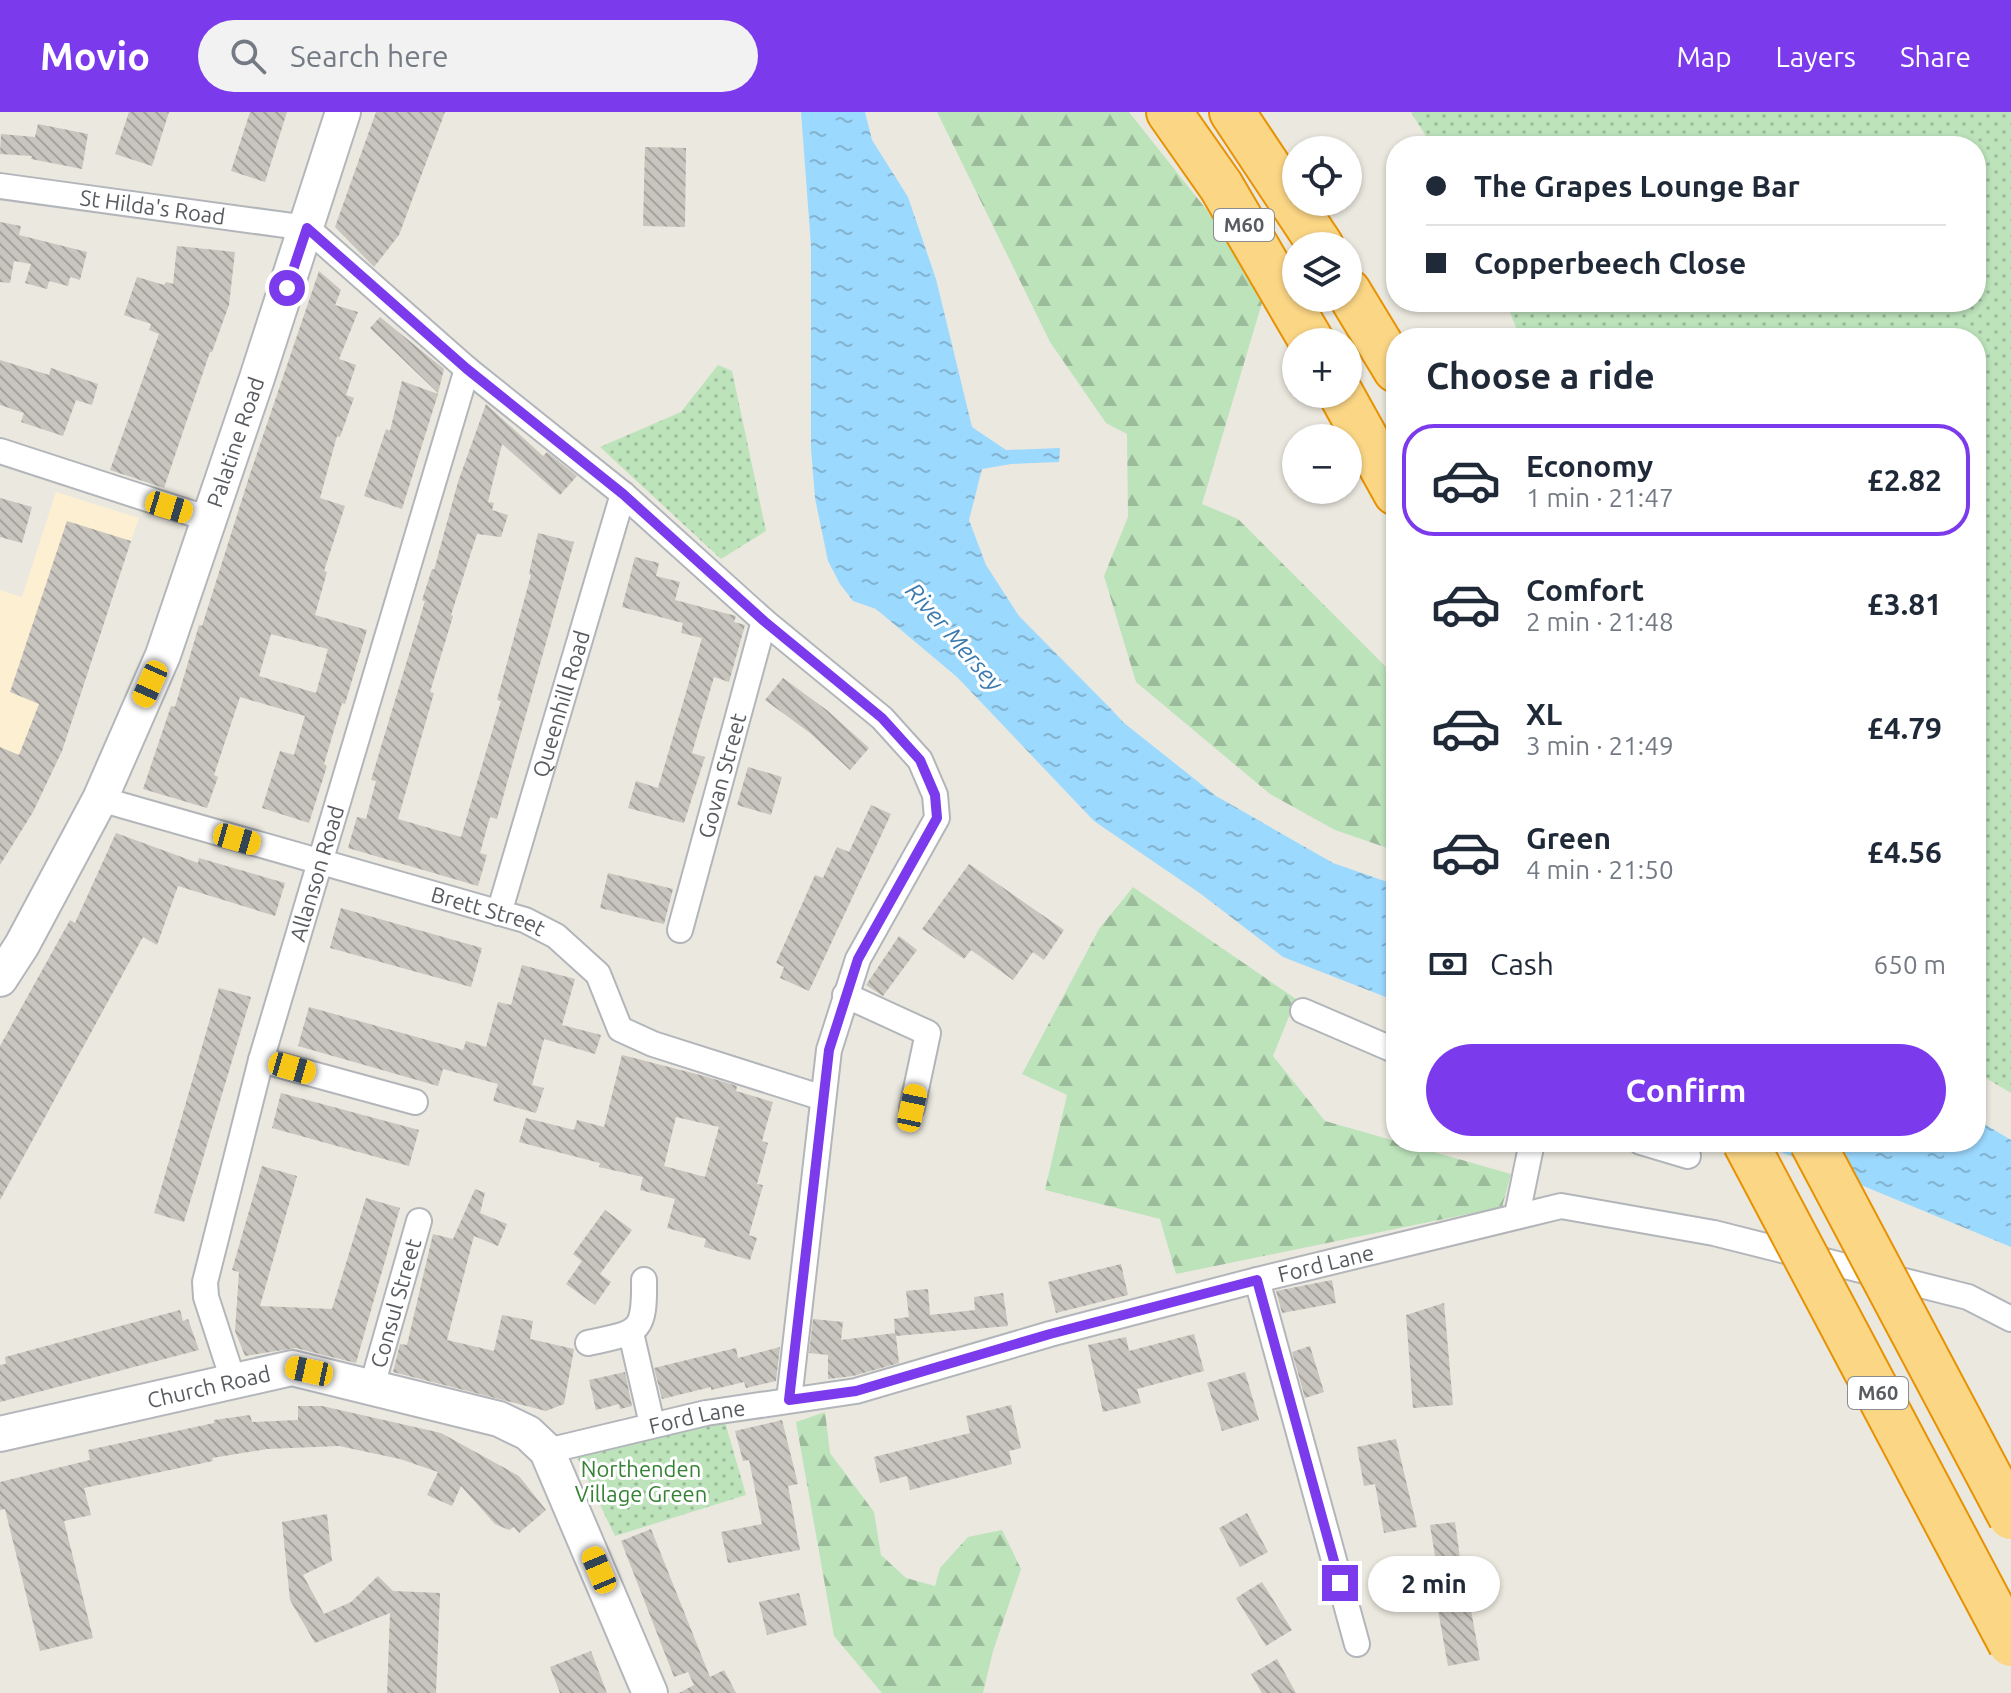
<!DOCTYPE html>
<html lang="en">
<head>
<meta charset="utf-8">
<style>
	body { margin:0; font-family:Ubuntu,sans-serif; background:#f2f2f3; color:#1f2937; height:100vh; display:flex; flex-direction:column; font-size:30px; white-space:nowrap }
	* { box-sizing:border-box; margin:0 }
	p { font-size:26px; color:#747a83 }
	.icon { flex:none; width:44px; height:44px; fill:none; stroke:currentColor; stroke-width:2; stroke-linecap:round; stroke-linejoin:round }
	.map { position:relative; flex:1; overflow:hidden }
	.panel { position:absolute; left:1386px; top:216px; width:600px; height:824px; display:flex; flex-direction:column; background:#fff; border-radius:32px; box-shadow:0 2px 6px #0004 }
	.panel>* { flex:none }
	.banner { position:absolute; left:1386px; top:24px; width:600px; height:176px; border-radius:32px; box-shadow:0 2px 6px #0004; display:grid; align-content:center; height:176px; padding:0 40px; background:#fff }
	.tools { position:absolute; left:1282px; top:24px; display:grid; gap:16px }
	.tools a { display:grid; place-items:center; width:80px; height:80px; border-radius:50%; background:#fff; box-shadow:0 2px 6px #0004; font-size:40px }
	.end { position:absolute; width:36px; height:36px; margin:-18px; border:10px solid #7c3aed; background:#fff; box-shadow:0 0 0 4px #fff }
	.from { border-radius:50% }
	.bubble { position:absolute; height:56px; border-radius:28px; background:#fff; box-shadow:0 2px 6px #0004; font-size:26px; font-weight:700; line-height:56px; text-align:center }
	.car { position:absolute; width:24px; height:48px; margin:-24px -12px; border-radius:10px; box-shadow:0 0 6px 2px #0007; background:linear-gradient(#f5c518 24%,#345 0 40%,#f5c518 0 76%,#345 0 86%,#f5c518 0) }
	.banner b { display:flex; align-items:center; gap:28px; height:76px; font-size:30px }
	.banner b+b { border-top:2px solid #e0e1e3 }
	.banner i { width:20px; height:20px; background:#1f2937 }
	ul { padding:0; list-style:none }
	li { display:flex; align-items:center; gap:24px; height:112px; margin:0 16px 12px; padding:0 24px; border:4px solid transparent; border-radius:32px }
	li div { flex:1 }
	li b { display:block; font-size:30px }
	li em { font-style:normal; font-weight:700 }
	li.active { border-color:#7c3aed }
	li>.icon { width:72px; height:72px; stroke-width:1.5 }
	h2 { padding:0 40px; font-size:36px; line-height:96px }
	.pay { display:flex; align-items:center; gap:20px; height:88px; padding:0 40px; font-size:30px }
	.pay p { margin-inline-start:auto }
	.primary-button { display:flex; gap:16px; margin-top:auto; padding:16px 40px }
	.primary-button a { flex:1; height:92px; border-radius:48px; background:#7c3aed; color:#fff; font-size:32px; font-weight:700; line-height:92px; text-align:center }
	header { display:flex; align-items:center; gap:48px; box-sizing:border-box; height:112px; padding:0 40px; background:#7c3aed; color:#fff }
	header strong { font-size:38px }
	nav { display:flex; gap:44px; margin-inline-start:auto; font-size:28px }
	.search { width:560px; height:72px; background:#f2f2f3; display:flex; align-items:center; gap:20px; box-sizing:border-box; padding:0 28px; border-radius:44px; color:#747a83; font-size:30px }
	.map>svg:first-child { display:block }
	.commercial { fill:#fdf0d2 }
	.grass { fill:url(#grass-dots) }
	.forest { fill:url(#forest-firs) }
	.water { fill:url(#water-ripples) }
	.building { fill:url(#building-back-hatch); fill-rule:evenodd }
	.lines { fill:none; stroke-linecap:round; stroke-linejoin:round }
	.street-casing { stroke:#b2b6ba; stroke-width:28 }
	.secondary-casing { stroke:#b3b7bc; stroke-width:38 }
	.highway-casing { stroke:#e79203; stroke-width:48 }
	.street { stroke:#fff; stroke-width:24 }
	.secondary { stroke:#fff; stroke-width:34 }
	.highway { stroke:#fbd685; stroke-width:44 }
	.highway-bridge-casing { stroke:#e79203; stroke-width:48; stroke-linecap:butt }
	.highway-bridge { stroke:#fbd685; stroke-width:44 }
	.route { stroke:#7c3aed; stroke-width:10 }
	.labels { text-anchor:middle; stroke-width:6; stroke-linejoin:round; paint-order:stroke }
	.shield { fill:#fff; stroke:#8a8d90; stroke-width:2 }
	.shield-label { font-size:20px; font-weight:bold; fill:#585c60 }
	.street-label { font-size:22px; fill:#585c60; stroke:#fff }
	.park-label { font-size:22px; fill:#368235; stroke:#fff }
	.water-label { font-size:24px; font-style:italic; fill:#3b7aae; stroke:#fff }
</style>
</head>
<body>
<header>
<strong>Movio</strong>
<div class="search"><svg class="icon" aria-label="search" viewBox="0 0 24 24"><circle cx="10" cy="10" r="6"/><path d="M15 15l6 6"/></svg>Search here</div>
<nav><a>Map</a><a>Layers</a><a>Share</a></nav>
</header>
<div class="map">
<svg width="2011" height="1581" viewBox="0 0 2011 1581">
	<defs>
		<pattern id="grass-dots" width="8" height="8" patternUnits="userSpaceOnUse" patternTransform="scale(2)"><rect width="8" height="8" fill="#bde3bb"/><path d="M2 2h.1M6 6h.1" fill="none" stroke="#9cbb9b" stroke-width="1.8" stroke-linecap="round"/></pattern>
		<pattern id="forest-firs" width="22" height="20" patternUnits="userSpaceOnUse" patternTransform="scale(2)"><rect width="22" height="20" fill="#bde3bb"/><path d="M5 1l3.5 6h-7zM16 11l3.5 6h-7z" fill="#9cbb9b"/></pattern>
		<pattern id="water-ripples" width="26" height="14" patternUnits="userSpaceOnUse" patternTransform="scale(2)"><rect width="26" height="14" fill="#9cd9fe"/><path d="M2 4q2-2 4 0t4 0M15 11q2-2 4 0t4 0" fill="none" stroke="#82b3d1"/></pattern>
		<pattern id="building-back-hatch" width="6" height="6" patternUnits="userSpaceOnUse" patternTransform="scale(2)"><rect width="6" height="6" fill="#c8c4be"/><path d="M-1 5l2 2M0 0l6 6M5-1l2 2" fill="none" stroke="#a5a29e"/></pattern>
	</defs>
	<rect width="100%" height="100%" fill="#ebe8df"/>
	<path class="commercial" d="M 56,380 L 139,406 L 95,530 L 0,750 L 0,478 L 22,485 Z"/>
	<path class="grass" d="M 1411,0 L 2011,0 L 2011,981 L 1976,960 L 1976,226 L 1520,226 L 1506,190 L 1976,190 L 1976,34 L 1432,34 Z
		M 718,253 L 732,259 L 766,419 L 721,447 L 600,335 L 681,300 Z
		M 725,1310 L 746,1383 L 615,1424 L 574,1339 Z"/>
	<path class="forest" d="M 937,0 L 1129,0 L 1267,174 L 1202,392 L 1238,407 L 1396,565 L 1396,739 L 1335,718 L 1270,682 L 1136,570 L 1104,464 L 1128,405 L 1127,322 L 1106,311 L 1050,230 Z
		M 1133,775 L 1296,887 L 1273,944 L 1325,1009 L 1511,1062 L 1502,1095 L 1176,1162 L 1160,1107 L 1045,1078 L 1067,983 L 1022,962 L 1099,817 Z
		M 825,1300 L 830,1341 L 874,1400 L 881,1443 L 906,1466 L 935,1474 L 940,1456 L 968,1425 L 1002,1418 L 1021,1457 L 993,1539 L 983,1581 L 882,1581 L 834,1524 L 796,1310 Z"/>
	<path class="water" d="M 801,0 L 865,0 L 872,28 L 908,85 L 936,167 L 972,315 L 1006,338 L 1060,336 L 1059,350 L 1011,352 L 982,357 L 969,408 L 986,453 L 1019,504 L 1109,595 L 1124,611 L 1216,684 L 1333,751 L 1396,773 L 1396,889 L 1283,845 L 1201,782 L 1094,709 L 957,565 L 876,497 L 853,489 L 840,472 L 828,449 L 822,420 L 815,386 L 811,337 L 811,134 Z
		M 1976,1007 L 2011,1028 L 2011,1135 L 1757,1030 L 1976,1030 Z"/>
	<path class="building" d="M 129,0 L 169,0 L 152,54 L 115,42 Z
		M 250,0 L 287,0 L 265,70 L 231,59 Z
		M 376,0 L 445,0 L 399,123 L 374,155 L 335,115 Z
		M 38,12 L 88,22 L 82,57 L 31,47 L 32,44 L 0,42 L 1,22 L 35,25 Z
		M 645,35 L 686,36 L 685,115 L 643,114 Z
		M 0,110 L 21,114 L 19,123 L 87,140 L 80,168 L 70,165 L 68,174 L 49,169 L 47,177 L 25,171 L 31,152 L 14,149 L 10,171 L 0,170 Z
		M 177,134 L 235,140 L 229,193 L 212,240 L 210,240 L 164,376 L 110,358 L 159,222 L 149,218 L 151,212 L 124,203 L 137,165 L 164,173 L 166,170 L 173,172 Z
		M 319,159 L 341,178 L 335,193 L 358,200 L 339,247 L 356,253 L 346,283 L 354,286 L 340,325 L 337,324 L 320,386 L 345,394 L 324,459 L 327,460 L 315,503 L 367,518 L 345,592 L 342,591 L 324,652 L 327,654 L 309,711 L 262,696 L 280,639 L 294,643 L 305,604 L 240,585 L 214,663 L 218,665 L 207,696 L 143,677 L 171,594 L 175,595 L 199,513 L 202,514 L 250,362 ZM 271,522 L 328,537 L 316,581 L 259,564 Z
		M 380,205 L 444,257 L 438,281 L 370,216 Z
		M 0,248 L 49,263 L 51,256 L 98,272 L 92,293 L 76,288 L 63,324 L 21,310 L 24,301 L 0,293 Z
		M 402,269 L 438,282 L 402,397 L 364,384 L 386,317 L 390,319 Z
		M 486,292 L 543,344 L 547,340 L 577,364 L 560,383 L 502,332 L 488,390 L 494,391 L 492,398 L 508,403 L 501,425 L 477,422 L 451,503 L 453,504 L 430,580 L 434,581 L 398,707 L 461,725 L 501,589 L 497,588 L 531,463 L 529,462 L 538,421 L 574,430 L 497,707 L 490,705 L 480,741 L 487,743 L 478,774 L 348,736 L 357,705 L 366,707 L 376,669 L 371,668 L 425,489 L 422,488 L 432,457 L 434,458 L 458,370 Z
		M 0,386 L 32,395 L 22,431 L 0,425 Z
		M 67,409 L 131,429 L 62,639 L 33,700 L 0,753 L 0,635 L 19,643 L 39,592 L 10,580 Z
		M 635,445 L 659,451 L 656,464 L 680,470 L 675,488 L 736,504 L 734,510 L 745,513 L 729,570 L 714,565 L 692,641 L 705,645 L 684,711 L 628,696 L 636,669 L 658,676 L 702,526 L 681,521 L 683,511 L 622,495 Z
		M 783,566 L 828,599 L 869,636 L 850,658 L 810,621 L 765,588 Z
		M 748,655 L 782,665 L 771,703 L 737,693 Z
		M 871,693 L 891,702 L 809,879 L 780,866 L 784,855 L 776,851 L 815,763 L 823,766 L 837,735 L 849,740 Z
		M 116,721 L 198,751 L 199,746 L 285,771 L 275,804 L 178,774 L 157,833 L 143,825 L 0,1088 L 0,934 L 70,808 L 75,811 Z
		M 969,752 L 1064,818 L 1044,848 L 1033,840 L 1013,868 L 971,838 L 964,847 L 922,817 Z
		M 608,761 L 673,777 L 664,812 L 600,796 Z
		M 341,796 L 482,836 L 471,875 L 330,836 Z
		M 899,824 L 917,838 L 883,884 L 866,873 Z
		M 522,853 L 575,867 L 562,913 L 601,923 L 595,942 L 544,927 L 532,973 L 544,976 L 536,1001 L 493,989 L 498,972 L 443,957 L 438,974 L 298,934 L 309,895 L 463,938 L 466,929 L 486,935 L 498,890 L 511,893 Z
		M 219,876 L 251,885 L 184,1110 L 154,1101 Z
		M 622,943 L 704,964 L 737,974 L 736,979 L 773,990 L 762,1029 L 768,1031 L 757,1072 L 763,1073 L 749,1123 L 757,1126 L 750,1148 L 704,1135 L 706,1127 L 667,1116 L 675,1087 L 640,1078 L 643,1065 L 599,1055 L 600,1051 L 519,1030 L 526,1006 L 574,1018 L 577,1008 L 604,1015 ZM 676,1005 L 719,1015 L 705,1065 L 664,1054 Z
		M 281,981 L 419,1018 L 409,1054 L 272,1016 Z
		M 262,1054 L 297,1064 L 260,1194 L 332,1197 L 366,1086 L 400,1096 L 356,1251 L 296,1236 L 245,1244 L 235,1219 L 239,1160 L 232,1158 Z
		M 475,1077 L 485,1081 L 480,1101 L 507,1112 L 498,1134 L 474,1124 L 447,1228 L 494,1239 L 502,1203 L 533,1209 L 530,1227 L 574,1237 L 564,1292 L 546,1299 L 393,1260 L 400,1232 L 407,1233 L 433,1122 L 453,1127 Z
		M 605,1098 L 632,1118 L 600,1162 L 611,1170 L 595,1193 L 566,1172 L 582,1149 L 573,1142 Z
		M 1121,1152 L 1128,1183 L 1056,1201 L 1048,1170 Z
		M 1332,1168 L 1336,1191 L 1282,1201 L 1276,1179 Z
		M 928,1177 L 930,1203 L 975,1198 L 974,1185 L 1003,1181 L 1008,1214 L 896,1224 L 899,1251 L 853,1264 L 828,1267 L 828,1243 L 809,1241 L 813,1207 L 843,1210 L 841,1228 L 895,1221 L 894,1207 L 909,1205 L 906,1179 Z
		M 1444,1191 L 1453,1293 L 1413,1296 L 1406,1203 Z
		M 180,1198 L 183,1209 L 188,1207 L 199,1238 L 0,1290 L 0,1253 L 6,1252 L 5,1245 Z
		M 1194,1222 L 1204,1259 L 1137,1277 L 1141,1291 L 1103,1300 L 1088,1233 L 1126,1225 L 1129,1239 Z
		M 1310,1234 L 1324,1280 L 1305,1286 L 1292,1240 Z
		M 780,1235 L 776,1269 L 746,1276 L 744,1270 L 711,1278 L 711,1275 L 662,1287 L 654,1256 L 736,1236 L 738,1246 Z
		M 625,1260 L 632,1294 L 620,1297 L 619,1292 L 596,1298 L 589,1268 Z
		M 1245,1260 L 1259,1308 L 1222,1319 L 1207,1271 Z
		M 1011,1293 L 1021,1336 L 1009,1339 L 1012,1352 L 910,1378 L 907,1364 L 880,1371 L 874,1345 L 970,1321 L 966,1304 Z
		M 298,1294 L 322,1294 L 441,1321 L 519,1364 L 546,1398 L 519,1421 L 514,1415 L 509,1418 L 495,1412 L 461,1374 L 452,1394 L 427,1383 L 438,1360 L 400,1347 L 339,1334 L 267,1337 L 212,1346 L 213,1349 L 84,1376 L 91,1403 L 64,1409 L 93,1526 L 40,1539 L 5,1397 L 0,1398 L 0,1370 L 90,1348 L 88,1338 L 214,1311 L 214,1308 L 250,1303 L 252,1310 L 298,1308 Z
		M 782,1308 L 798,1372 L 788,1374 L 800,1438 L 728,1451 L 721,1420 L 762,1412 L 749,1348 L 743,1349 L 735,1319 Z
		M 1396,1327 L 1417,1415 L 1384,1421 L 1375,1372 L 1364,1374 L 1357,1335 Z
		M 1247,1401 L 1268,1440 L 1240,1455 L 1219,1416 Z
		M 327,1402 L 332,1449 L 303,1463 L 324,1502 L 351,1490 L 378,1464 L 393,1479 L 440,1481 L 436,1581 L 387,1581 L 390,1501 L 315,1531 L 290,1488 L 282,1410 Z
		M 1455,1410 L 1460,1446 L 1436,1450 L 1430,1413 Z
		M 651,1417 L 710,1565 L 724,1558 L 736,1581 L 679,1581 L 694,1573 L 688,1560 L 674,1565 L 621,1429 Z
		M 1452,1450 L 1462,1499 L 1471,1498 L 1480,1548 L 1448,1554 L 1438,1498 L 1431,1500 L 1422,1456 Z
		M 1262,1470 L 1292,1518 L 1266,1534 L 1236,1486 Z
		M 799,1481 L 807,1513 L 767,1523 L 759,1490 Z
		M 591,1539 L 607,1581 L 560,1581 L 550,1555 Z
		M 1277,1547 L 1296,1581 L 1262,1581 L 1251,1562 Z"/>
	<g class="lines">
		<defs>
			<g id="street">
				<path id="s1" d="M 0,74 L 307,116 L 467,257 L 623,382 L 764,509 L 882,606 L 920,648 L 935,683 L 937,706 L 858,847 L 829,938 L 789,1288"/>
				<path d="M 0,339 L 209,407"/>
				<path id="s2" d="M 100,687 L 525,808 L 556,824 L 598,862 L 620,917 L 653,932 L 823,986"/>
				<path id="s3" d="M 499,801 L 623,382"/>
				<path id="s4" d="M 680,818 L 764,509"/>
				<path d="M 845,883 L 928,921 L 912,996"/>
				<path d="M 1303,899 L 1396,939"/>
				<path d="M 261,948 L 415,990"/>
				<path d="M 1641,1030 L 1688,1044"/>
				<path d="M 1517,1103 L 1532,1030"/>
				<path d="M 1257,1168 L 1357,1532"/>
				<path d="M 631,1221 L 652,1312"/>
				<path d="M 588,1231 C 638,1220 645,1223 644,1168"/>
				<path id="s5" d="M 233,1268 L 206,1185 L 205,1170 L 261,948 L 467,257"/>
				<path id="s6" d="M 372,1274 L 419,1109"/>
				<path id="s7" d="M 547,1339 L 706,1301 L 856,1279 L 1050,1222 L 1257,1168 L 1561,1094 L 1714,1121 L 1968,1185 L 2011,1207"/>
			</g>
			<g id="secondary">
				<path id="s8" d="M 0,867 L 22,833 L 100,687 L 163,543 L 257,266 L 343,0"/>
				<path id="s9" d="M 0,1322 L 292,1256 L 499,1307 L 528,1321 L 547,1339 L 650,1581"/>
			</g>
			<path id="highway" d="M 1169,0 L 1221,74 L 1312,230
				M 1232,0 L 1321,134
				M 1348,179 L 1396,258
				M 1341,282 L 1396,381"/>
		</defs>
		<use href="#street" class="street-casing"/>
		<use href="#secondary" class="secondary-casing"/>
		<use href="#highway" class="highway-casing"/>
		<use href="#street" class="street"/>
		<use href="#secondary" class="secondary"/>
		<use href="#highway" class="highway"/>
		<defs>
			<path id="highway-bridge" d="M 1745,1030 L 2011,1532
				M 1812,1030 L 2011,1405"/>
		</defs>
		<use href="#highway-bridge" class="highway-bridge-casing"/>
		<use href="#highway-bridge" class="highway-bridge"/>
	</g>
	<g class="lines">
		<path class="route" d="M 287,176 L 307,116 L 467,257 L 623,382 L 764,509 L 882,606 L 920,648 L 935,683 L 937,706 L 858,847 L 829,938 L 789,1288 L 856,1279 L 1050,1222 L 1257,1168 L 1340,1471"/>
	</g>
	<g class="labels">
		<g class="shield">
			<rect x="1214" y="97" width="60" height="32" rx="6"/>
			<rect x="1848" y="1265" width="60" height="32" rx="6"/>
		</g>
		<g class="shield-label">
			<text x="1244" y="120">M60</text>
			<text x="1878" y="1288">M60</text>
		</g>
		<g class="street-label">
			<text dy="8" stroke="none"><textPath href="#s1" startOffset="154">St Hilda's Road</textPath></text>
			<text dy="8" stroke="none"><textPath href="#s8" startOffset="588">Palatine Road</textPath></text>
			<text dy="8" stroke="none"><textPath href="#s3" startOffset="218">Queenhill Road</textPath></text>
			<text dy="8" stroke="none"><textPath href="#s4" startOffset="160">Govan Street</textPath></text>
			<text dy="8" stroke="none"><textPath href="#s5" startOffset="526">Allanson Road</textPath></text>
			<text dy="8" stroke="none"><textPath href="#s2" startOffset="404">Brett Street</textPath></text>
			<text dy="8" stroke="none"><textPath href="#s7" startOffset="802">Ford Lane</textPath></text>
			<text dy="8" stroke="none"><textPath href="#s6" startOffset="86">Consul Street</textPath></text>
			<text dy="8" stroke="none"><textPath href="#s9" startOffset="214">Church Road</textPath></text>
			<text dy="8" stroke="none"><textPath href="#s7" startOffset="154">Ford Lane</textPath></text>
		</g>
		<g class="park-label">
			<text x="641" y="1365">Northenden<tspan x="641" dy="25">Village Green</tspan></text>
		</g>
		<g class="water-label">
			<text transform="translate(954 525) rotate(49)" y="8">River Mersey</text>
		</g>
	</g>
</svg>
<div class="tools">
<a><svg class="icon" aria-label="locate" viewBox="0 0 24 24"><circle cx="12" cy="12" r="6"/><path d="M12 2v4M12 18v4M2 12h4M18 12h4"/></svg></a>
<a><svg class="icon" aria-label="layers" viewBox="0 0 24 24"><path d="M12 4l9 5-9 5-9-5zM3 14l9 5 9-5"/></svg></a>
<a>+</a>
<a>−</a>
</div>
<i class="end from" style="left:287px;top:176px"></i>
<i class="end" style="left:1340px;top:1471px"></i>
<div class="bubble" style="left:1368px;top:1444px;width:132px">2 min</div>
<i class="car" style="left:169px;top:395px;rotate:107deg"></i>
<i class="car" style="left:150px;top:572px;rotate:204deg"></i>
<i class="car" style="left:237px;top:727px;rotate:106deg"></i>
<i class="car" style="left:292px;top:956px;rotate:106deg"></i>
<i class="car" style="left:912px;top:996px;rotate:12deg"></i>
<i class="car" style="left:309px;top:1259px;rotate:282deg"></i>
<i class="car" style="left:599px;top:1458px;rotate:337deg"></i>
<div class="banner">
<b><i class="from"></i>The Grapes Lounge Bar</b>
<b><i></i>Copperbeech Close</b>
</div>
<section class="panel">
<h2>Choose a ride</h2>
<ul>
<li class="active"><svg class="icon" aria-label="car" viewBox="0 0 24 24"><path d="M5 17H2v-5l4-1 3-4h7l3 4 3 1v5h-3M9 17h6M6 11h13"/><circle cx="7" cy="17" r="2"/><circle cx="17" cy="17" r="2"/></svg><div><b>Economy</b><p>1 min · 21:47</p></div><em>£2.82</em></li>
<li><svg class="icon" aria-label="car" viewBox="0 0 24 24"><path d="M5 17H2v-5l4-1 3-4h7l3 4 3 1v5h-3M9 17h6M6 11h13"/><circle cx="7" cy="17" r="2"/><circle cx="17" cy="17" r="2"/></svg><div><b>Comfort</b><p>2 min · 21:48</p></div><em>£3.81</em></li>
<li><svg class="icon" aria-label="car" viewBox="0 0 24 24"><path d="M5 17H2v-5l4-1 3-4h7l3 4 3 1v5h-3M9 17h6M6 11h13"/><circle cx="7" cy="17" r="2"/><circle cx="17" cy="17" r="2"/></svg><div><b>XL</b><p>3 min · 21:49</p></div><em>£4.79</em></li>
<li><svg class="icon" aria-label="car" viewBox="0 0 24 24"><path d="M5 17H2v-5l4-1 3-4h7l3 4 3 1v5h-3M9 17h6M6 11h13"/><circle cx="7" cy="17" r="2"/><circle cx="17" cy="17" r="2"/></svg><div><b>Green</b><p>4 min · 21:50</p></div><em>£4.56</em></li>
</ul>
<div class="pay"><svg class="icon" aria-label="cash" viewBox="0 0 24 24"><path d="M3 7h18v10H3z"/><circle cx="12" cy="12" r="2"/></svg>Cash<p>650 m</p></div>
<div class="primary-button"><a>Confirm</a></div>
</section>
</div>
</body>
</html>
